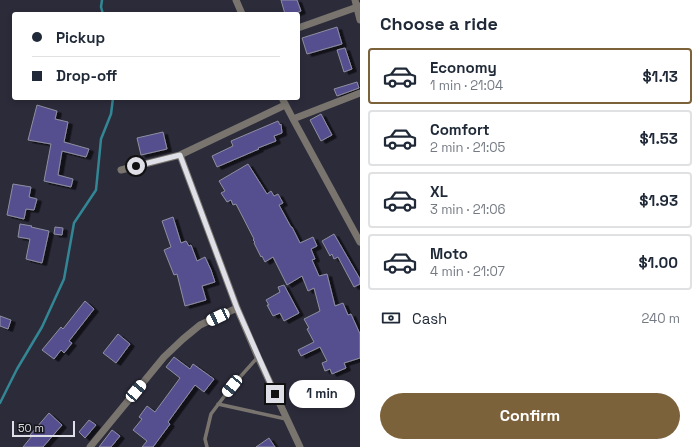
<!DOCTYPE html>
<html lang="en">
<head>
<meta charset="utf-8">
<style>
	body { margin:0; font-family:"Space Grotesk",sans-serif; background:#f2f2f3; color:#1f2937; height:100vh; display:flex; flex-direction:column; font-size:15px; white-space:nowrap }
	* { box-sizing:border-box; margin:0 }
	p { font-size:13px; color:#747a83 }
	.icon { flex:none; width:22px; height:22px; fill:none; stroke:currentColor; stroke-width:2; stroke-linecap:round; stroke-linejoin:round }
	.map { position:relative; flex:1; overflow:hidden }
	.sheet { display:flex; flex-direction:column; background:#fff; width:340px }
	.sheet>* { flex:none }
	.hud { position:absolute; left:12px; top:12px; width:288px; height:88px; border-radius:4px; box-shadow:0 2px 6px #0003; display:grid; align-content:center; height:88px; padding:0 20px; background:#fff }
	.scale { position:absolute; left:12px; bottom:10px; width:63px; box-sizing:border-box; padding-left:4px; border:2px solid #dfdfe8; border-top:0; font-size:11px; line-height:14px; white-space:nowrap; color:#dfdfe8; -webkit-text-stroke:3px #15151b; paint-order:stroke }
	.end { position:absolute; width:18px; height:18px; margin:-9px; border:5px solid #dfdfe8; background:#111; box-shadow:0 0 0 2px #111 }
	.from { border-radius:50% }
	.bubble { position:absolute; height:28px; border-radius:14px; background:#fff; box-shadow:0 2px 6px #0003; font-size:13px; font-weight:700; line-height:28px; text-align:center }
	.car { position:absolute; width:12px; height:24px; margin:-12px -6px; border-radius:5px; box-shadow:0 0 3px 1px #0007; background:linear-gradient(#fff 24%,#345 0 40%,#fff 0 76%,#345 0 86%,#fff 0) }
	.hud b { display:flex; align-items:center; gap:14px; height:38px; font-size:15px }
	.hud b+b { border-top:1px solid #e0e1e3 }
	.hud i { width:10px; height:10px; background:#1f2937 }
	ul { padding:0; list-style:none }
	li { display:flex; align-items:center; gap:12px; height:56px; margin:0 8px 6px; padding:0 12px; border:2px solid #e0e1e3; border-radius:4px }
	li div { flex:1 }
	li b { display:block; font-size:15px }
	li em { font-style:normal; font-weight:700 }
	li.on { border-color:#7c623a }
	li>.icon { width:36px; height:36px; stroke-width:1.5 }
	h2 { padding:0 20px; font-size:18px; line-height:48px }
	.pay { display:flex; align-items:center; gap:10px; height:44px; padding:0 20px; font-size:15px }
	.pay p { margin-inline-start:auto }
	.primary-button { display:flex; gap:8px; margin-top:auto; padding:8px 20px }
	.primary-button a { flex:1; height:46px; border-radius:24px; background:#7c623a; color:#fff; font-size:16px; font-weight:700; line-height:46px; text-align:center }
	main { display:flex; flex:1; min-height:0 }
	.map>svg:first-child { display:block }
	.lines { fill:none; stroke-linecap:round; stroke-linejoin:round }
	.stream { stroke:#338795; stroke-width:2.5 }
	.building { fill:#544f8f; stroke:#8f8fa1; filter:url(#shadow) }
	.lane { stroke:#79746e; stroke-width:3.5 }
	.street { stroke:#79746e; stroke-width:7 }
	.route { stroke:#dfdfe8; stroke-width:5 }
</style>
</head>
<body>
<main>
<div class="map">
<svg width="360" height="447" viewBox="0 0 360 447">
	<defs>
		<filter id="shadow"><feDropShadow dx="4.5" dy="2.5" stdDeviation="0" flood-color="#0009"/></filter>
	</defs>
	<rect width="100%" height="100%" fill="#2c2b3a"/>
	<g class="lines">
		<path class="stream" d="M 102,0 L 101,7 L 103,14
			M 0,403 L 17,369 L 42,327 L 64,279 L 74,223 L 96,190 L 101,139 L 111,114 L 113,98"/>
	</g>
	<path class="building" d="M 281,0 L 297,0 L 301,11 L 294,14 L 285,14 Z
		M 337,27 L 342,44 L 307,54 L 302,38 Z
		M 345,48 L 352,69 L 344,72 L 337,50 Z
		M 357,82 L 359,88 L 337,96 L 334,89 Z
		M 37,105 L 57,111 L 55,119 L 68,122 L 64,142 L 89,149 L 86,157 L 62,151 L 58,175 L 73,179 L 71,187 L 44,181 L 51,144 L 28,140 Z
		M 321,114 L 332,135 L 321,141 L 310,120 Z
		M 278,121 L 280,125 L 281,124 L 282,133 L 274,136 L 276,141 L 258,148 L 259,149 L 217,167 L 212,156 L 233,146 L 231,141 Z
		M 163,132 L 167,149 L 141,155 L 137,138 Z
		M 248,164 L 267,194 L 271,191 L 274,196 L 278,194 L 283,203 L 279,205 L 291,227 L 292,227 L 300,243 L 313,237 L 317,246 L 311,249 L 315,259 L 312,260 L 319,276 L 327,274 L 335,306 L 343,303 L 348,315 L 351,314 L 360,334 L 360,358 L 344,363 L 346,368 L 332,374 L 330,369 L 325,371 L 322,363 L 327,361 L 320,347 L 301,356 L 298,350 L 314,342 L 307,329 L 309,328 L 304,319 L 320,311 L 314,288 L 308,291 L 302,276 L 287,285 L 273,257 L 265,262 L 262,256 L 261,257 L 254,243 L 255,242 L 253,240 L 254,239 L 236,204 L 233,205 L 231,200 L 227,202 L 221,193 L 225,191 L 219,181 Z
		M 13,184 L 31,187 L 29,197 L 37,199 L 34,210 L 26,209 L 24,219 L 7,215 Z
		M 173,217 L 181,243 L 186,241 L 189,246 L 191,245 L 197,261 L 205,257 L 211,270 L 215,282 L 202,286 L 206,300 L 185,306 L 177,274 L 174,275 L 164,250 L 171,247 L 162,221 Z
		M 20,224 L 32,226 L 31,227 L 49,231 L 42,263 L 26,259 L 30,239 L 18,237 Z
		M 55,227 L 63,228 L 62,235 L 54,234 Z
		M 334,234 L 360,279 L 360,284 L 354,287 L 338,257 L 334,259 L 332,254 L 330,256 L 322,241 Z
		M 284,285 L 299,313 L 284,321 L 280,313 L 273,316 L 267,305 L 269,305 L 266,300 L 280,292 L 278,287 Z
		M 85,301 L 94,309 L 69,341 L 72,343 L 64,353 L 61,350 L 54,359 L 42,350 L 61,327 L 63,329 Z
		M 0,316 L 11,320 L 8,329 L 0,326 Z
		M 118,334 L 130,344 L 116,363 L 103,353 Z
		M 174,357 L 190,369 L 193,364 L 214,379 L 204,392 L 195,385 L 168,422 L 170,424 L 153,447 L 142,447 L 147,441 L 133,430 L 142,419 L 139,417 L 147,406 L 155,412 L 180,378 L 166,367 Z
		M 49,413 L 62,425 L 43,447 L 23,447 L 32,436 L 30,435 Z
		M 89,420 L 96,425 L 85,438 L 79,432 Z
		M 112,430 L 120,436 L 111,447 L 99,447 Z
		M 269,438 L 275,447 L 256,447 Z"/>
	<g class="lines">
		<path class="lane" d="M 218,404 L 286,419
			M 207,447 L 205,439 L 211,414 L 232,386 L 258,357"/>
		<path class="street" d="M 236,0 L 242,14
			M 355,0 L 360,20
			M 298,28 L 360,6
			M 282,98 L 293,119 L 360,242
			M 293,119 L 360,93
			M 180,155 L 237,308 L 258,357 L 300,447
			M 121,170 L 180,155 L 285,105
			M 90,447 L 164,357 L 183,339 L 200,325 L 237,308"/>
	</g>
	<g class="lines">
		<path class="route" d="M 136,166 L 180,155 L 237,308 L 275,394"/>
	</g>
</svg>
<div class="scale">50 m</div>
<i class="end from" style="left:136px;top:166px"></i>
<i class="end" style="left:275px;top:394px"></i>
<div class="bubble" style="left:289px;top:380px;width:66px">1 min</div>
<i class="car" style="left:218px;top:317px;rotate:245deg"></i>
<i class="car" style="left:232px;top:386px;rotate:219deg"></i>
<i class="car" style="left:136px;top:391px;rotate:40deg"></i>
<div class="hud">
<b><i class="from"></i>Pickup</b>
<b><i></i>Drop-off</b>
</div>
</div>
<section class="sheet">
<h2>Choose a ride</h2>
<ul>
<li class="on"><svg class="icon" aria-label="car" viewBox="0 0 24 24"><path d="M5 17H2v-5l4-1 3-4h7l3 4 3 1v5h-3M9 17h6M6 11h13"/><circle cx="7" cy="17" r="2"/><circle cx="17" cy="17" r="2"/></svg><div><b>Economy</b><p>1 min · 21:04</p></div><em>$1.13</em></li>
<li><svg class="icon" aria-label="car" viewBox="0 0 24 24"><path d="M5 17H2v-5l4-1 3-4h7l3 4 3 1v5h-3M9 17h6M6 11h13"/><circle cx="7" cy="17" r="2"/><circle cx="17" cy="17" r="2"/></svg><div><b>Comfort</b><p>2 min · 21:05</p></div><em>$1.53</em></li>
<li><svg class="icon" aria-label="car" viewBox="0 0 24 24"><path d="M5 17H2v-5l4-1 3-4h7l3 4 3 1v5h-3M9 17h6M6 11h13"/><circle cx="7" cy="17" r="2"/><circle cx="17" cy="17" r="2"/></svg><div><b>XL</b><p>3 min · 21:06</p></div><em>$1.93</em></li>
<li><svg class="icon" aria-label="car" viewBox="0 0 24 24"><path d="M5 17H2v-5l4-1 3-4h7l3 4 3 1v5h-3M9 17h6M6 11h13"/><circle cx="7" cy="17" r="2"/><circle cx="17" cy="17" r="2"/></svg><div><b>Moto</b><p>4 min · 21:07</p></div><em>$1.00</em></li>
</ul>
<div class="pay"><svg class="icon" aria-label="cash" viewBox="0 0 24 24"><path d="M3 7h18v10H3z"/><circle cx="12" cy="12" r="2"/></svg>Cash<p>240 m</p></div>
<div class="primary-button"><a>Confirm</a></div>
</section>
</main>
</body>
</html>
